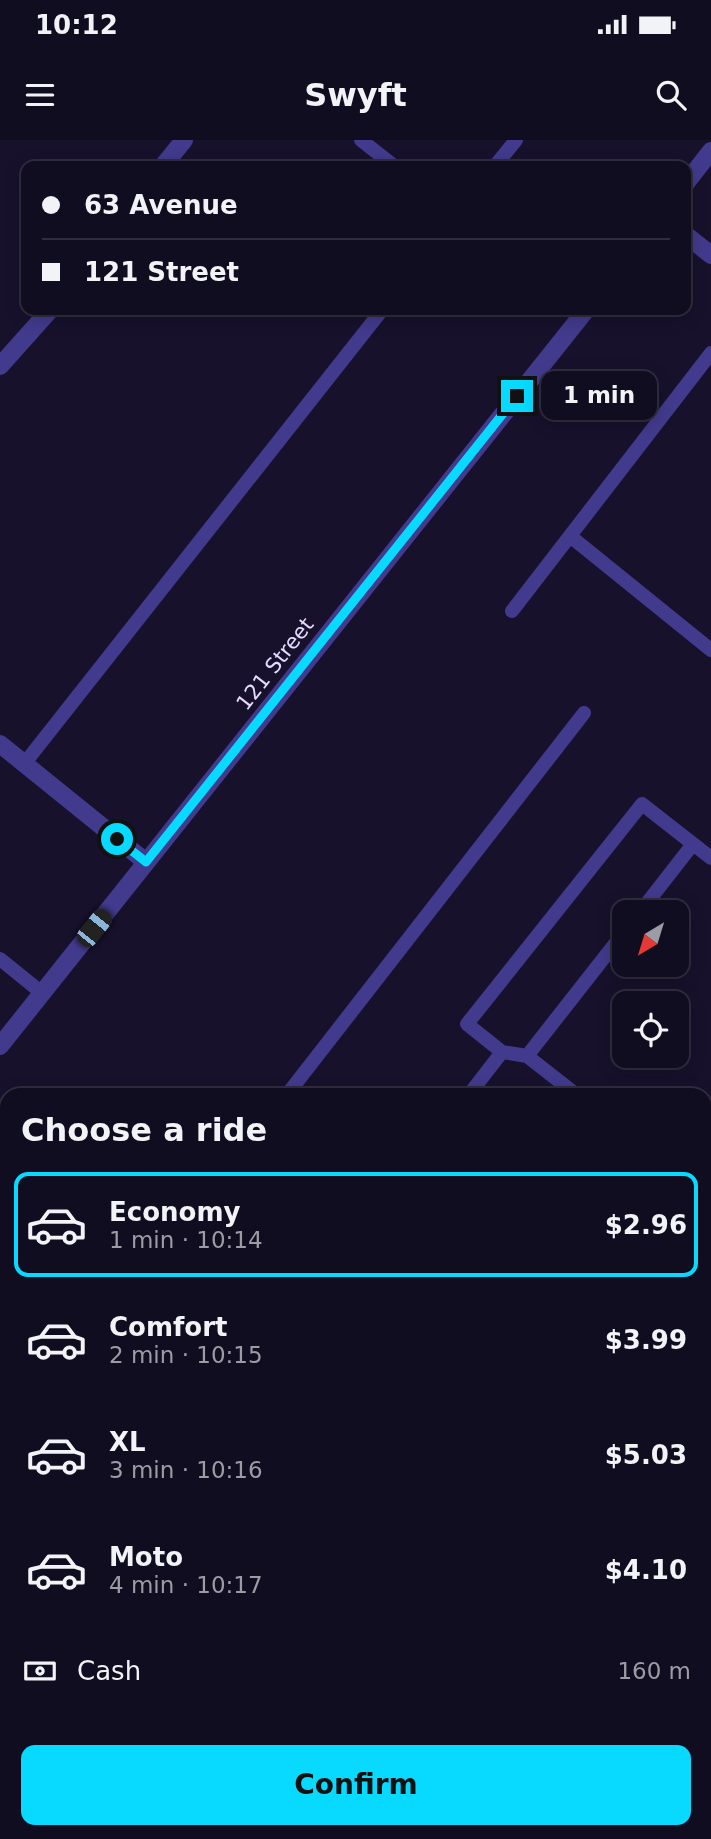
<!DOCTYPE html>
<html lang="en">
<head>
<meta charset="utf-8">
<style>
	body { margin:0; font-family:"DejaVu Sans",sans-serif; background:#1a162a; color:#f1f3f6; height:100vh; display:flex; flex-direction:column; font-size:26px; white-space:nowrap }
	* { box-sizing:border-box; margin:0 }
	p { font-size:23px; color:#9c9ca5 }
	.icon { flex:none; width:38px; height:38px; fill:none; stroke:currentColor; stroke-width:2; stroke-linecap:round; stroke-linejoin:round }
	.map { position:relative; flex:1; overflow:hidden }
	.drawer { position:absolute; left:0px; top:948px; width:712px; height:751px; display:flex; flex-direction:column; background:#110d21; border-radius:21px 21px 0 0; box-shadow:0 4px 18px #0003,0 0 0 2px #302d3f }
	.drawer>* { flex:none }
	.top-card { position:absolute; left:21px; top:21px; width:670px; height:154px; border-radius:14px; box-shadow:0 4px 18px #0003,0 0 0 2px #302d3f; display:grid; align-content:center; height:154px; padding:0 21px; background:#110d21 }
	.needle { width:46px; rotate:218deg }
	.tools { position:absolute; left:612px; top:760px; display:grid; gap:14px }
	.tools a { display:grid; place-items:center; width:77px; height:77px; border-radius:14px; background:#110d21; box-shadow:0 4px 18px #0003,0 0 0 2px #302d3f; font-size:35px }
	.end { position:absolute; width:32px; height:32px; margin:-16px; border:9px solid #08d9ff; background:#111; box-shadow:0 0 0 4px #111 }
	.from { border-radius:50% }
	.bubble { position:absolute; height:49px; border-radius:14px; background:#110d21; box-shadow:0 4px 18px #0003,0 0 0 2px #302d3f; font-size:23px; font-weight:700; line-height:49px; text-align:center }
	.car { position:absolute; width:21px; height:42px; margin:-21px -10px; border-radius:9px; box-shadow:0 0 5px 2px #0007; background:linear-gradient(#222 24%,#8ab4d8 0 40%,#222 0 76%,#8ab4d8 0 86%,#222 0) }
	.top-card b { display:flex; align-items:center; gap:24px; height:66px; font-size:26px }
	.top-card b+b { border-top:2px solid #302d3f }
	.top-card i { width:18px; height:18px; background:#f1f3f6 }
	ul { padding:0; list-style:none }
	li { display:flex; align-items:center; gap:21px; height:105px; margin:0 14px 10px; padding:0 7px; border:4px solid transparent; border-radius:14px }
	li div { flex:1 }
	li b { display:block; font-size:26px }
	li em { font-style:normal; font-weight:700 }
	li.active { border-color:#08d9ff }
	li>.icon { width:63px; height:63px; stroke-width:1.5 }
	h2 { padding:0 21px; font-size:32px; line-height:84px }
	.pay { display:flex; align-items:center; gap:18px; height:77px; padding:0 21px; font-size:26px }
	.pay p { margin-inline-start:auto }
	.button { display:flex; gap:14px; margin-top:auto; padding:14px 21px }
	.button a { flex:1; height:80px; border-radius:14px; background:#08d9ff; color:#111; font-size:28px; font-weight:700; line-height:80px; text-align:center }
	.status { display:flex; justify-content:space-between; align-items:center; height:49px; padding:0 35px; background:#110d21; direction:ltr }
	.status svg { height:19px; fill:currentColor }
	header { display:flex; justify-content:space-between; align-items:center; height:91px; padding:0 21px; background:#110d21; font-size:32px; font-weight:700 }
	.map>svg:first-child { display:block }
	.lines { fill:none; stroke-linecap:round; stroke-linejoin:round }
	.path { stroke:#2dc2c0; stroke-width:4.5; stroke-dasharray:3.5 5; stroke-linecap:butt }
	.service { stroke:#423a8c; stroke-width:14 }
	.minor { stroke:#423a8c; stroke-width:18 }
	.tertiary { stroke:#423a8c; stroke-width:18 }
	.secondary { stroke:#7e73ff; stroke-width:18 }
	.route { stroke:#08d9ff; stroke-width:9 }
	.labels { text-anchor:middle; stroke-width:7; stroke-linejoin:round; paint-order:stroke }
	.street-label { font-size:21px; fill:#e2dcff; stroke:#17112c }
</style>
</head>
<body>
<div class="status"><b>10:12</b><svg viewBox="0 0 49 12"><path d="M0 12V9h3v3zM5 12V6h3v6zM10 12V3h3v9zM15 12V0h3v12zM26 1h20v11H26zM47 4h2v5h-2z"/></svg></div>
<header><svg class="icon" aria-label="menu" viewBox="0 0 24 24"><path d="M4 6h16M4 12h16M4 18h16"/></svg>Swyft<svg class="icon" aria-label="search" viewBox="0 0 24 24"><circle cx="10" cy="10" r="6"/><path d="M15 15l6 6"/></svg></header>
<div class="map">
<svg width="711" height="1699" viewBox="0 0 711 1699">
	<rect width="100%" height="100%" fill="#17112c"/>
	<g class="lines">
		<path class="path" d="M 266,1699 L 271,1692"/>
		<path class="service" d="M 361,0 L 394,26
			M 495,26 L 516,0
			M 570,396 L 711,510
			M 512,471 L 711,213
			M 24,624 L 382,170
			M 640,772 L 693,704
			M 625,791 L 527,916 L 502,912 L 467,884 L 642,664 L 711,718
			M 0,819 L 42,853
			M 527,916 L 578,956
			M 286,956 L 584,573
			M 468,956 L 502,912
			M 705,1037 L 711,1041
			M 705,1121 L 711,1114
			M 705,1246 L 711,1238
			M 0,1312 L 7,1303"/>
		<path class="minor" d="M 163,26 L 184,0
			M 686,43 L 711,11
			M 0,226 L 50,170
			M 0,604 L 146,722"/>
		<path class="tertiary" d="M 686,95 L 711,115
			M 0,906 L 586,170"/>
		<path class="secondary" d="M 705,1390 L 711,1383
			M 0,1621 L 7,1626
			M 0,1675 L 7,1680
			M 22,1692 L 31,1699
			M 91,1692 L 99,1699
			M 436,1699 L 442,1692
			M 492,1699 L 498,1692"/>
	</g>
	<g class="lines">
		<path class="route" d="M 117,699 L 146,722 L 517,256"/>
	</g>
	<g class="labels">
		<g class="street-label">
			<text transform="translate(275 524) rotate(-52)" y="7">121 Street</text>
		</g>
	</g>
</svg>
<div class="tools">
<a><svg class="needle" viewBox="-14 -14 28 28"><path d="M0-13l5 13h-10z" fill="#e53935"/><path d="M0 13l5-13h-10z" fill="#9c9ca5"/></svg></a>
<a><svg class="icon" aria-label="locate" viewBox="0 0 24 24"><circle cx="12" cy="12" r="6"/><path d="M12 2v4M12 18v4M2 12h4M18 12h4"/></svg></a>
</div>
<i class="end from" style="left:117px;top:699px"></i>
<i class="end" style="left:517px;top:256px"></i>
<div class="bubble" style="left:541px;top:231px;width:116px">1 min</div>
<i class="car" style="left:94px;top:788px;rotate:39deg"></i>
<div class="top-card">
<b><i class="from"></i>63 Avenue</b>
<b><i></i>121 Street</b>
</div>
<section class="drawer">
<h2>Choose a ride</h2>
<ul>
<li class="active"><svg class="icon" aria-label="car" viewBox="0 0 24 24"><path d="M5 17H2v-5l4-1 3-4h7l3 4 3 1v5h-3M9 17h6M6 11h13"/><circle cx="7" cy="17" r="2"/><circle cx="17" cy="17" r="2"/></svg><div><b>Economy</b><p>1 min · 10:14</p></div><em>$2.96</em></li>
<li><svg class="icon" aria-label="car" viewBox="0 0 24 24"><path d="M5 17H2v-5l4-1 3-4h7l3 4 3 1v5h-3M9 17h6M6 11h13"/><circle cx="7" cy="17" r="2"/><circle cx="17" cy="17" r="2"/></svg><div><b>Comfort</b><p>2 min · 10:15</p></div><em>$3.99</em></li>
<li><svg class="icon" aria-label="car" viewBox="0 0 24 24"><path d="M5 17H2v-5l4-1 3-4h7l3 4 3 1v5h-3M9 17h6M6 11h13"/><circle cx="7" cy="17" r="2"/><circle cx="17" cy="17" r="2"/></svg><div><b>XL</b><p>3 min · 10:16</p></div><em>$5.03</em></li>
<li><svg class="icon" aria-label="car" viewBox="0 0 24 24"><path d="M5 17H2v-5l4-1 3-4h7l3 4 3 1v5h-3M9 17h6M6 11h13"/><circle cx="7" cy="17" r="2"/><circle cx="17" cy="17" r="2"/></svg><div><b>Moto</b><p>4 min · 10:17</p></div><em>$4.10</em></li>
</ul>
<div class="pay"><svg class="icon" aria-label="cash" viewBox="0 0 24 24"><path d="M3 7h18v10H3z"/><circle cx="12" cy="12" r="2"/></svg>Cash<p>160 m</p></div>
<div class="button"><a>Confirm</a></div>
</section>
</div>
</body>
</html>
